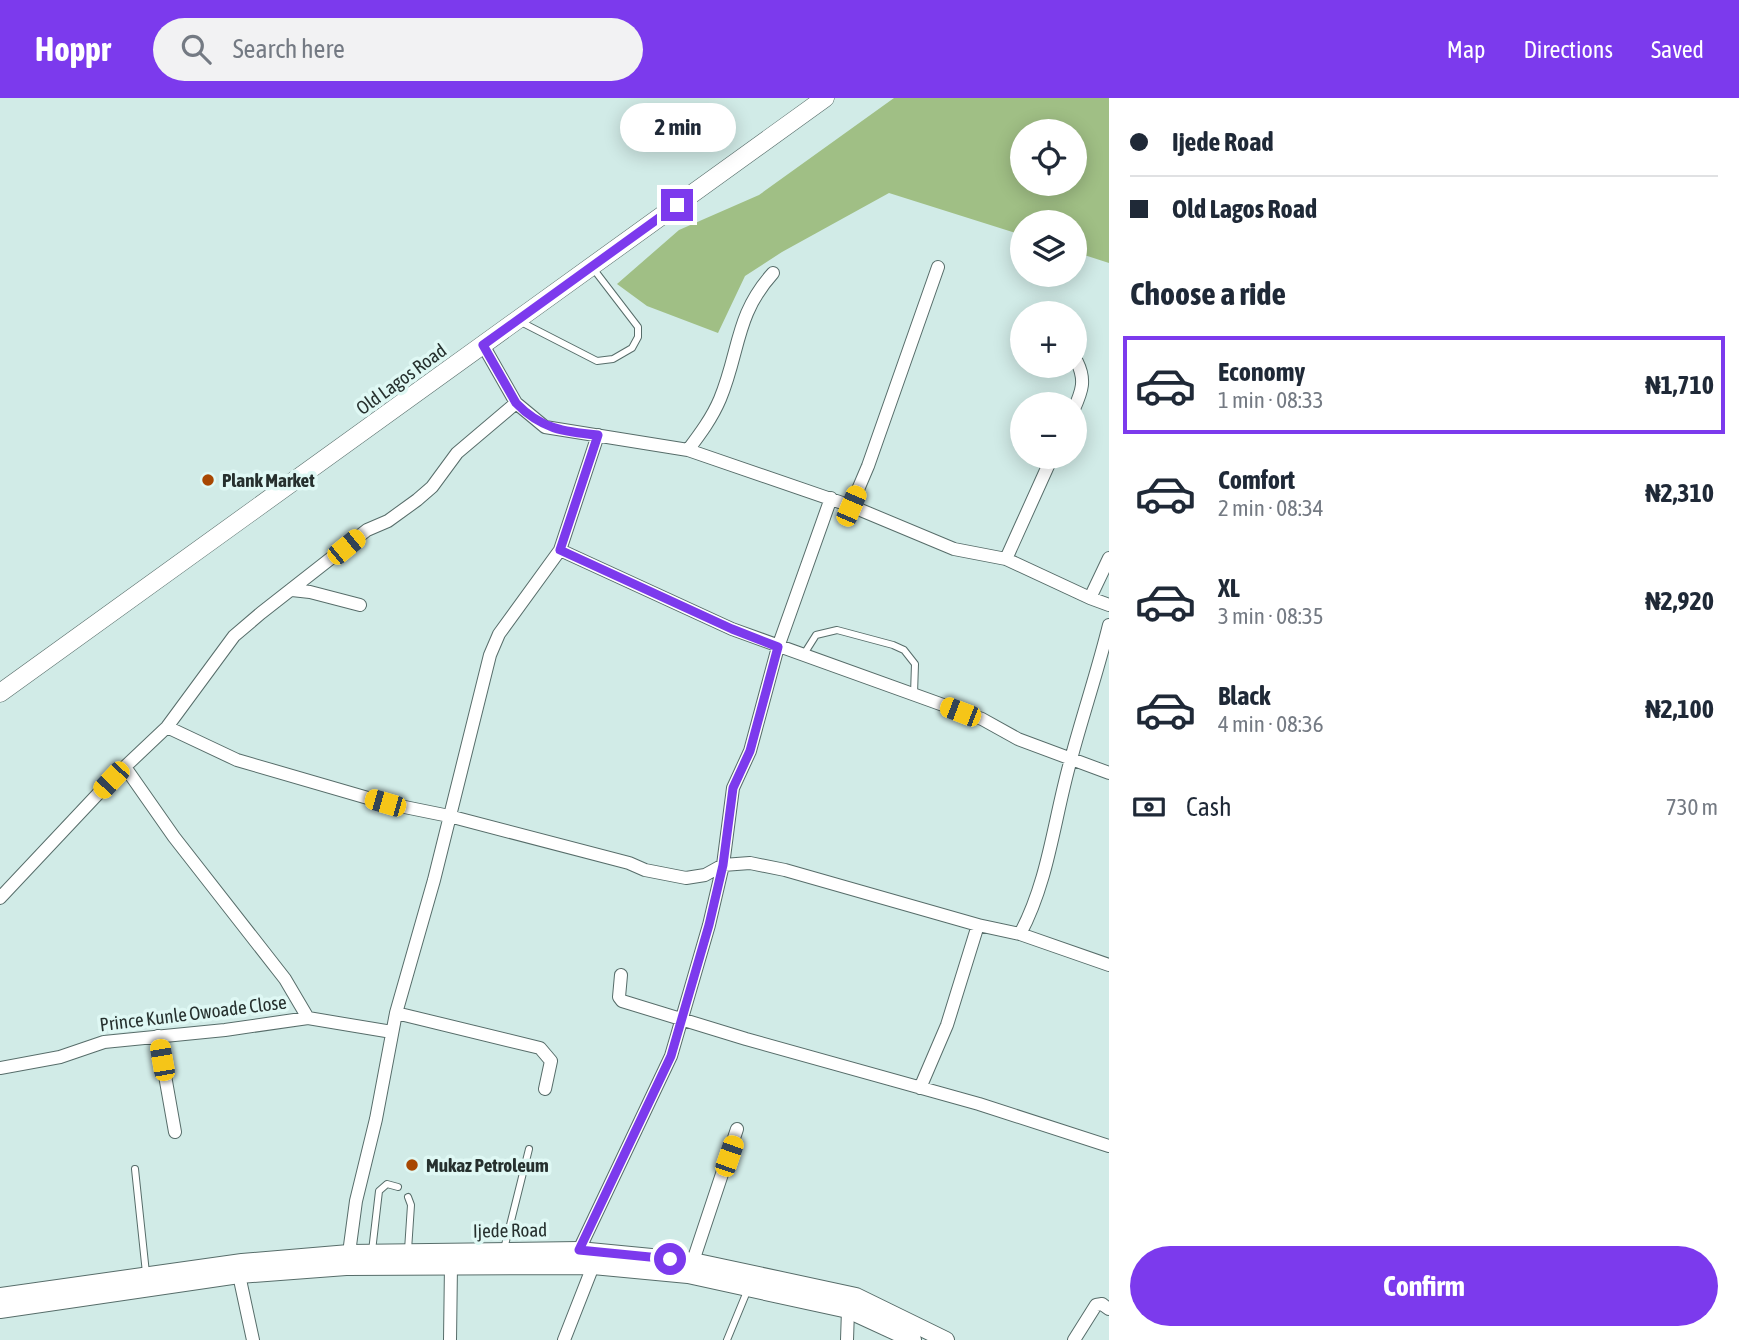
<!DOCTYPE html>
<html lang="en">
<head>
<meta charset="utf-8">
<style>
	body { margin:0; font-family:"Asap Condensed",sans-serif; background:#f2f2f3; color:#1f2937; height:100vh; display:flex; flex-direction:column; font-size:26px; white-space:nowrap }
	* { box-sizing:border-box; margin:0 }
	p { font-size:23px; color:#747a83 }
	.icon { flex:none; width:38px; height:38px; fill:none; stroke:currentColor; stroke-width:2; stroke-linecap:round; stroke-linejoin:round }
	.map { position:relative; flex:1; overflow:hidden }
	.drawer { display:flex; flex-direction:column; background:#fff; width:630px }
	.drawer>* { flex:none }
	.banner { display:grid; align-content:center; height:154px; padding:0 21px; background:#fff }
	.fabs { position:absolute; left:1010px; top:21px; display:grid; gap:14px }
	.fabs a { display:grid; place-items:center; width:77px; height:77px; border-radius:50%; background:#fff; box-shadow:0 4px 18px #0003; font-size:35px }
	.end { position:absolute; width:32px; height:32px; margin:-16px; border:9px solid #7c3aed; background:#fff; box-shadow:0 0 0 4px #fff }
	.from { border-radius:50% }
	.bubble { position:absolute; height:49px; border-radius:24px; background:#fff; box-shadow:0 4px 18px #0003; font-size:23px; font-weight:700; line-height:49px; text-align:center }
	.car { position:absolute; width:21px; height:42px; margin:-21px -10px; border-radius:9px; box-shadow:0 0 5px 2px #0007; background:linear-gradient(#f5c518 24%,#345 0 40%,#f5c518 0 76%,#345 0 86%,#f5c518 0) }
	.banner b { display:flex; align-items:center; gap:24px; height:66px; font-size:26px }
	.banner b+b { border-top:2px solid #e0e1e3 }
	.banner i { width:18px; height:18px; background:#1f2937 }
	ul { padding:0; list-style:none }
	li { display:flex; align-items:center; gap:21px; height:98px; margin:0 14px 10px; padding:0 7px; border:4px solid transparent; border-radius:0px }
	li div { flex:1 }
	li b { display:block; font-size:26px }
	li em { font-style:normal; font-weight:700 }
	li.on { border-color:#7c3aed }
	li>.icon { width:63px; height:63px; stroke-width:1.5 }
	h2 { padding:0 21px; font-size:32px; line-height:84px }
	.pay { display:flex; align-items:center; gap:18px; height:77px; padding:0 21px; font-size:26px }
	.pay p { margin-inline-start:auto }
	.action { display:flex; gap:14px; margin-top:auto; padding:14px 21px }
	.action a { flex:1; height:80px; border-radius:42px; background:#7c3aed; color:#fff; font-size:28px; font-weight:700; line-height:80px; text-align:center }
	header { display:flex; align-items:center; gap:42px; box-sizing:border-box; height:98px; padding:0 35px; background:#7c3aed; color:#fff }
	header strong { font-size:33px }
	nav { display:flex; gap:38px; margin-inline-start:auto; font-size:24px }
	.search { width:490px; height:63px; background:#f2f2f3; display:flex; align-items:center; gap:18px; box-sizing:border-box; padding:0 24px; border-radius:38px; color:#747a83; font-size:26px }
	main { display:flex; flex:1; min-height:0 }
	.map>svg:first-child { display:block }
	.green { fill:#a0bf85; fill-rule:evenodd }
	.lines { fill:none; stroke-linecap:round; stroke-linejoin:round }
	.lane-casing { stroke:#576d6a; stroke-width:8 }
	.street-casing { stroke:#576d6a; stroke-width:14 }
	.secondary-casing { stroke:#576d6a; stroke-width:18 }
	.primary-casing { stroke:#576d6a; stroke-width:19 }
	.lane { stroke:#fff; stroke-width:6 }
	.street { stroke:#fff; stroke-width:12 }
	.secondary { stroke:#fff; stroke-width:16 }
	.primary { stroke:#fff; stroke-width:18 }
	.route { stroke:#7c3aed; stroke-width:9 }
	.poi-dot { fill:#a84702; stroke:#dff8f4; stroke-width:2.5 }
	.labels { text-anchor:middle; stroke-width:7; stroke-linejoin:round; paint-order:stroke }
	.street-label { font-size:19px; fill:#26302e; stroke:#dff8f4 }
	.poi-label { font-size:19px; font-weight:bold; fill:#26302e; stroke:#dff8f4; text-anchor:start }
</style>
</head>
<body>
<header>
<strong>Hoppr</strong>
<div class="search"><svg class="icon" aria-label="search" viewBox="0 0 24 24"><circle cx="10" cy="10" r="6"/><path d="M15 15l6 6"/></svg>Search here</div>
<nav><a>Map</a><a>Directions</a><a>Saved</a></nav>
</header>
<main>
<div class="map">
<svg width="1109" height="1242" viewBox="0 0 1109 1242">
	<rect width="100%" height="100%" fill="#d1ebe7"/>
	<path class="green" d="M 894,0 L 1109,0 L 1109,165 L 1075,154 L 1074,124 L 1022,124 L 1022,137 L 889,95 L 782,154 L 745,178 L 718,235 L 647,208 L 617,186 L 679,132 L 759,97 ZM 1022,33 L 1074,33 L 1074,86 L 1022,86 Z"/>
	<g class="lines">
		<defs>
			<path id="lane" d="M 519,223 L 597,263 L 613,261 L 632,250 L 638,239 L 638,229 L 592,169
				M 804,556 L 816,537 L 837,532 L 893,547 L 904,552 L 915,566 L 914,596
				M 135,1071 L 146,1175
				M 504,1151 L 529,1051
				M 408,1152 L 411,1107 L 408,1099
				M 372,1153 L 379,1093 L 387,1086 L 398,1089
				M 727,1242 L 748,1191"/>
			<path id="street" d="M 483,247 L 516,305 L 545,329 L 688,352 L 851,408 L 954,451 L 1006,461 L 1090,500 L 1109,507
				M 1074,311 C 1082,293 1086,282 1077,264
				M 688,352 C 700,336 712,320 720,301 C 740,253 735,217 773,175
				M 851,408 L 868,368 L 938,169
				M 560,452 L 732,531 L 982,621 L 1018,641 L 1109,675
				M 1006,461 L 1052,359
				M 292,492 L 310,494 L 360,507
				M 1090,500 L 1109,460
				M 167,629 L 237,662 L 385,705 L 449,718 L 629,765 L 645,772 L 686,780 L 705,777 L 723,767 L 750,765 L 785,772 L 978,827 L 1020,836 L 1109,867
				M 125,669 L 174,739 L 285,881 L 308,920
				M 0,800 L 111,682 L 167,629 L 234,538 L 261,515 L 367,432 L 388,423 L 417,402 L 432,389 L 457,355 L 516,305
				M 1020,836 C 1049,782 1054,720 1071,661 C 1083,616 1098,572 1109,527
				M 621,877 L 619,899 L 622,903 L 746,941 L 979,1006 L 1109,1048
				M 396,915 L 540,950 L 551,963 L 545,991
				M 158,938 L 175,1034
				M 0,970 L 60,959 L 104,944 L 225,932 L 308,920 L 392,934
				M 920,990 L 947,927 L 978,827
				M 579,1152 L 671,958 L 709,827 L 723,767 L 733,690 L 750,653 L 778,549 L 831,400
				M 349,1155 L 356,1103 L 376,1021 L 396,915 L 434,782 L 490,557 L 499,536 L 560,452 L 598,337
				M 693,1163 L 737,1031
				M 239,1177 L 253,1242
				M 450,1242 L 451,1167
				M 564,1242 L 593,1168
				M 847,1242 L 848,1212
				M 1074,1242 L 1096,1207 L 1102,1206 L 1109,1211"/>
			<path id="secondary" d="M 0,1198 L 242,1164 L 349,1155 L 579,1152 L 693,1163 L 856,1198 L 946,1242
				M 0,1212 L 239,1177 L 346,1169 L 593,1168 L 688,1177 L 848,1212 L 913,1242"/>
			<path id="primary" d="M 0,595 L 825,0"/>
		</defs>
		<use href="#lane" class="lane-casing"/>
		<use href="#street" class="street-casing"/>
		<use href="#secondary" class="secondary-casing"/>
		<use href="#primary" class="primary-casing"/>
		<use href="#lane" class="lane"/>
		<use href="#street" class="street"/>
		<use href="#secondary" class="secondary"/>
		<use href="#primary" class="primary"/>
	</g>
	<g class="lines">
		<path class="route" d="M 670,1161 L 579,1152 L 671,958 L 709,827 L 723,767 L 733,690 L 750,653 L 778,549 L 732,531 L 560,452 L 598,337 C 564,334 541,331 516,305 L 483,247 L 677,107"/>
	</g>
	<g class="poi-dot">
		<circle cx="208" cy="382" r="7"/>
		<circle cx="412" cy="1067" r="7"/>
	</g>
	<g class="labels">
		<g class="street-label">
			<text transform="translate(401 281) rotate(-36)" y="7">Old Lagos Road</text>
			<text transform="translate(193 915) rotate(-7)" y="7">Prince Kunle Owoade Close</text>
			<text transform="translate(510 1132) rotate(-1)" y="7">Ijede Road</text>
		</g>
		<g class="poi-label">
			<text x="222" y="389">Plank Market</text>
			<text x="426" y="1074">Mukaz Petroleum</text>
		</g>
	</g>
</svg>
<div class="fabs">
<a><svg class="icon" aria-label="locate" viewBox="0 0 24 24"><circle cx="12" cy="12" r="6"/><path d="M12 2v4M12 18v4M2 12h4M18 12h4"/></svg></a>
<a><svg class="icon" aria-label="layers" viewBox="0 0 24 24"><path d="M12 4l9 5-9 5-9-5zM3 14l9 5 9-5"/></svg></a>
<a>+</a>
<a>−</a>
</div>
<i class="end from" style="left:670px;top:1161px"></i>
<i class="end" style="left:677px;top:107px"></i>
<div class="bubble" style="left:620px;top:5px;width:116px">2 min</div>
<i class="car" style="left:851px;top:408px;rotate:23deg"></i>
<i class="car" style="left:346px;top:449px;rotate:51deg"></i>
<i class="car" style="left:960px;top:614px;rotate:291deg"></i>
<i class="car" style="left:111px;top:682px;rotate:223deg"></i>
<i class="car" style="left:385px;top:705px;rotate:286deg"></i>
<i class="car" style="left:162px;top:962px;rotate:350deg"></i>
<i class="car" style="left:729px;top:1058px;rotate:19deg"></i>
</div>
<section class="drawer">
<div class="banner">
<b><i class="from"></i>Ijede Road</b>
<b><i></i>Old Lagos Road</b>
</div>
<h2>Choose a ride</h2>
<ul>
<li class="on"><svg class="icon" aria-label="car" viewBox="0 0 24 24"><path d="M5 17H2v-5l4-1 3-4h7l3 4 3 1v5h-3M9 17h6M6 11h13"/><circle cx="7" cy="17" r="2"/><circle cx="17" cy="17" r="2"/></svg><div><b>Economy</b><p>1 min · 08:33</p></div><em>₦1,710</em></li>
<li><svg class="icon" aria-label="car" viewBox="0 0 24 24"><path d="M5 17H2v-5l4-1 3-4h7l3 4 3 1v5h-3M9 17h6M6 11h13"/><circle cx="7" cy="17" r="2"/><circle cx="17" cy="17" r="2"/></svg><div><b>Comfort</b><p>2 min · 08:34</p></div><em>₦2,310</em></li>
<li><svg class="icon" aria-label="car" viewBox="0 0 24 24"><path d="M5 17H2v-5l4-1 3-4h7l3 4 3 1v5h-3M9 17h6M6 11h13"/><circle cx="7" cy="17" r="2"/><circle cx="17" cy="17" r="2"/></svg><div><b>XL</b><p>3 min · 08:35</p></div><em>₦2,920</em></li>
<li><svg class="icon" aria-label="car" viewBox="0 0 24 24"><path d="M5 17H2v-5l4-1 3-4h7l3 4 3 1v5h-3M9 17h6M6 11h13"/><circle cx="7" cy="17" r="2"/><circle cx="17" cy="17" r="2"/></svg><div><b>Black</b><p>4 min · 08:36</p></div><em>₦2,100</em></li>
</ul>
<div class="pay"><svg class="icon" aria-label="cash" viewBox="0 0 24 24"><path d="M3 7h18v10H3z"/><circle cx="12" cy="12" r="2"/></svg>Cash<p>730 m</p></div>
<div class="action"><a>Confirm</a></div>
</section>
</main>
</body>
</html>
